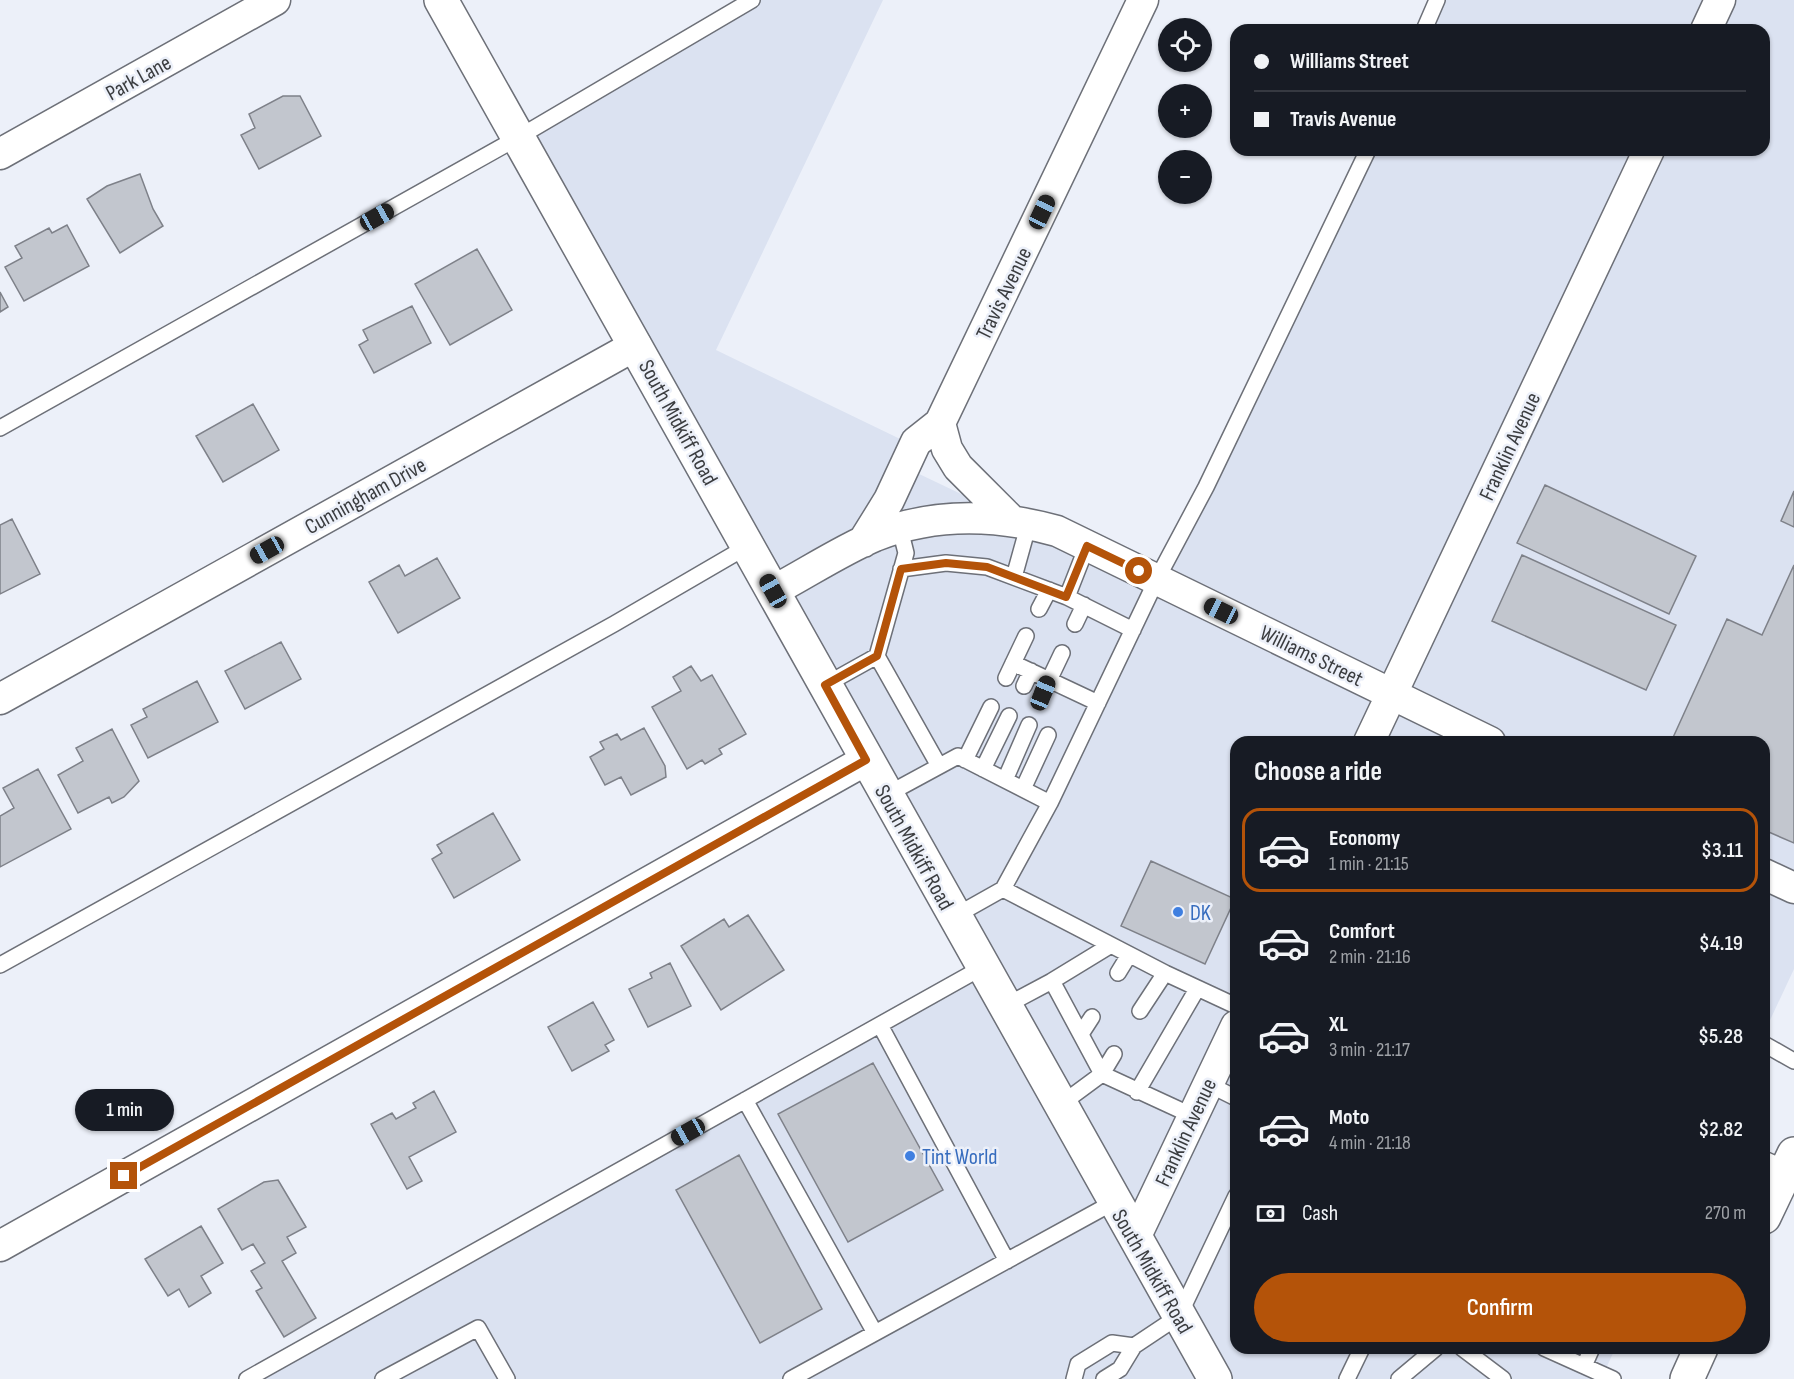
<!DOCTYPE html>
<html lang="en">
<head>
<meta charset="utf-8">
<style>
	body { margin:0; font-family:"Sofia Sans Condensed",sans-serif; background:#20242c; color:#f1f3f6; height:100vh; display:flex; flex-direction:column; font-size:22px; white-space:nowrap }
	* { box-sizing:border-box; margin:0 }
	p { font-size:20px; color:#9ea1a6 }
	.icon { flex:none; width:33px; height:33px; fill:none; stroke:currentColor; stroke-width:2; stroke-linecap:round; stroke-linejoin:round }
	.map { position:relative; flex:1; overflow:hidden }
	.panel { position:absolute; left:1230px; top:736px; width:540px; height:618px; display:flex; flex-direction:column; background:#171b24; border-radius:18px; box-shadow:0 2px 4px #0004 }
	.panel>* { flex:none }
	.banner { position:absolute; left:1230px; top:24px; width:540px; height:132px; border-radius:18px; box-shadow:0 2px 4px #0004; display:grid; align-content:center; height:132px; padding:0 24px; background:#171b24 }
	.tools { position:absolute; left:1158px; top:18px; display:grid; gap:12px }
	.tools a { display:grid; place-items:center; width:54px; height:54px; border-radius:50%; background:#171b24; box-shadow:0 2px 4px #0004; font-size:30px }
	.end { position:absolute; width:27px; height:27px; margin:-14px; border:8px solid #b45309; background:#fff; box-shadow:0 0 0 3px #fff }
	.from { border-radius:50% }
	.bubble { position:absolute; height:42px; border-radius:21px; background:#171b24; box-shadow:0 2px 4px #0004; font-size:20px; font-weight:600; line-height:42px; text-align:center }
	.car { position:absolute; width:18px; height:36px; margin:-18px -9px; border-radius:8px; box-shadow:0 0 4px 2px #0007; background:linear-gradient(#222 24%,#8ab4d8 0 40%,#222 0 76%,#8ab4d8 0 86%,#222 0) }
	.banner b { display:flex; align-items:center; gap:21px; height:57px; font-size:22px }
	.banner b+b { border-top:2px solid #363941 }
	.banner i { width:15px; height:15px; background:#f1f3f6 }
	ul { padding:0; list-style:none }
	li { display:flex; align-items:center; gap:18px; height:84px; margin:0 12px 9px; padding:0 12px; border:3px solid transparent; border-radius:18px }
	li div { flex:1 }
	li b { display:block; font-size:22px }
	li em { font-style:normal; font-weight:600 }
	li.active { border-color:#b45309 }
	li>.icon { width:54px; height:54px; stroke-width:1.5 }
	h2 { padding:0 24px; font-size:27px; line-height:72px }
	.pay { display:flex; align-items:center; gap:15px; height:66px; padding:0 24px; font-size:22px }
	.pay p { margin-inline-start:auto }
	.action { display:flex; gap:12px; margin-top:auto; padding:12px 24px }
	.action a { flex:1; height:69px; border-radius:36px; background:#b45309; color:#fff; font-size:24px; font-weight:600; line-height:69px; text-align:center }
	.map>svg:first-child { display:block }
	.built { fill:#dbe2f1 }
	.building { fill:#c2c6ce; stroke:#7e8189; stroke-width:1.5 }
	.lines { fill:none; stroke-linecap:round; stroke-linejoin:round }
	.service-casing { stroke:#6d7078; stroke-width:18 }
	.minor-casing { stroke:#6d7078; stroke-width:33 }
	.secondary-casing { stroke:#6d7078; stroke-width:36 }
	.primary-casing { stroke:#6d7078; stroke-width:36 }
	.service { stroke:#fff; stroke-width:15 }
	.minor { stroke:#fff; stroke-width:30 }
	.secondary { stroke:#fff; stroke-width:33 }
	.primary { stroke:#fff; stroke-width:33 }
	.route { stroke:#b45309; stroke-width:8 }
	.shop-dot { fill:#3f7fe0; stroke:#ecf0f9; stroke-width:2 }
	.labels { text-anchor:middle; stroke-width:5; stroke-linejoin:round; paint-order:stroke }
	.street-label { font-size:22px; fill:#3b3d40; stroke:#ecf0f9 }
	.shop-label { font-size:22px; fill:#366cbe; stroke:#ecf0f9; text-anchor:start }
</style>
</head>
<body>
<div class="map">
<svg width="1794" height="1379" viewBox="0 0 1794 1379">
	<rect width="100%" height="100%" fill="#ecf0f9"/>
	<path class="built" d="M 754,0 L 883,0 L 716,350 L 925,451 L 915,472 L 1154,586 L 1361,150 L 1764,150 L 1764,30 L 1418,30 L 1432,0 L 1794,0 L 1794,969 L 1764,1033 L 1764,742 L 1236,742 L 1236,1348 L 1615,1349 L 1601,1379 L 248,1379 L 979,969 L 512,135 Z"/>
	<path class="building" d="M 283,96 L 300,96 L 321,136 L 259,169 L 241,135 L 255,128 L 249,114 Z
		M 140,174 L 153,209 L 163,226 L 120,253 L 87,199 L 107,186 Z
		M 67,225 L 89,266 L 24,301 L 5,267 L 22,258 L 15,246 L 49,228 L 52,233 Z
		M 477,249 L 512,310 L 450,345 L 415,284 Z
		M 0,292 L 8,307 L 0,312 Z
		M 412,306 L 431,343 L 374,373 L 359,345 L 368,340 L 363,330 Z
		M 253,404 L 279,450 L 223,482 L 196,436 Z
		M 1545,485 L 1696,556 L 1669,614 L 1517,543 Z
		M 1794,491 L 1794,527 L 1781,521 Z
		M 12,519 L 40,574 L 0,594 L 0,525 Z
		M 1522,555 L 1676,625 L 1646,690 L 1492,621 Z
		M 437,558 L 460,598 L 398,633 L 369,582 L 399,565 L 405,576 Z
		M 1794,565 L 1794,843 L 1764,830 L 1764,742 L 1671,742 L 1727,619 L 1762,635 Z
		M 281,642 L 301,679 L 245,709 L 225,671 Z
		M 691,666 L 701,681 L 712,675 L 746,734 L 719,749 L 722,754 L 705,764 L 702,760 L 687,769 L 652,707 L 681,691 L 673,677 Z
		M 197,681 L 218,722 L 148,758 L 131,725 L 147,717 L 143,709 Z
		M 644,728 L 665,766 L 666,777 L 631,795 L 621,777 L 605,785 L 590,757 L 604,749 L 600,742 L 617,734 L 621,740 Z
		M 112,729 L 139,781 L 124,797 L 112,803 L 109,797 L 78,813 L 58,775 L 83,761 L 76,748 Z
		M 38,769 L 71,829 L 0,867 L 0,816 L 14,808 L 3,788 Z
		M 493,813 L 520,860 L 454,898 L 432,859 L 442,853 L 437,845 Z
		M 1151,861 L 1235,899 L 1205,964 L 1121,926 Z
		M 748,915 L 784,970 L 721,1010 L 681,946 L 724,919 L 729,927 Z
		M 670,963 L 691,1006 L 648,1027 L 629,989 L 652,978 L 650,973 Z
		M 593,1002 L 614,1040 L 605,1045 L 609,1051 L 572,1071 L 548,1027 Z
		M 873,1063 L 943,1190 L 848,1242 L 778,1114 Z
		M 434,1091 L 456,1132 L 409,1157 L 422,1181 L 407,1189 L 371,1124 L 392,1113 L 396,1119 L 416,1108 L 413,1103 Z
		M 739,1155 L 822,1309 L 760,1343 L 676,1190 Z
		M 278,1180 L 306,1227 L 287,1237 L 296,1253 L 282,1261 L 316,1318 L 284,1337 L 256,1291 L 262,1288 L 251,1271 L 265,1263 L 253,1244 L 242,1250 L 218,1209 L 264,1182 Z
		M 201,1226 L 223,1263 L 201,1276 L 211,1293 L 189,1307 L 179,1289 L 168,1296 L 145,1259 Z"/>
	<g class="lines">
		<defs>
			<path id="service" d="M 1424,30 L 1437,0
				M 0,428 L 519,137 L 752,0
				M 901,569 L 946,563 L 987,567 L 1067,597 L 1087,546
				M 1014,577 L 1029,523
				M 1067,597 L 1133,630
				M 1039,609 L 1049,590
				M 1075,624 L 1084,605
				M 877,656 L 939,766
				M 1013,663 L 1098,703
				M 1006,678 L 1026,636
				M 825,685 L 877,656 L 906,553 L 900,529
				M 1024,686 L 1031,671
				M 1043,693 L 1062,653
				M 965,760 L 991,707
				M 983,769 L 1009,716
				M 1005,780 L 1029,725
				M 1023,789 L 1048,735
				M 886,795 L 958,756 L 1050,803
				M 1003,889 L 1165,973 L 1140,1011
				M 955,916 L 1003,889 L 1050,803 L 1157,579 L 1206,487 L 1368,150
				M 0,965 L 614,624 L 748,546
				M 1118,973 L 1129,955
				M 1165,973 L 1236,1006
				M 1052,981 L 1111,945
				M 1005,1006 L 1052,981 L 1102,1074 L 1060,1105
				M 880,1025 L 1007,1261
				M 1081,1034 L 1092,1017
				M 1764,1044 L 1794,1061
				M 1114,1054 L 1102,1074 L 1193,1116
				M 1208,1084 L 1236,1098
				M 1137,1092 L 1197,989
				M 745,1100 L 875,1333 L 1114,1202
				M 1764,1159 L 1787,1169
				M 1462,1348 L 1503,1379
				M 1544,1348 L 1584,1366
				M 1592,1348 L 1584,1366 L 1613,1379
				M 247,1379 L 983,967
				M 383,1379 L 478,1328 L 507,1379
				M 791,1379 L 875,1333
				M 1074,1379 L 1078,1364 L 1112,1343 L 1134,1346
				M 1104,1379 L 1120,1369 L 1134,1346 L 1179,1316 L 1236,1196
				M 1347,1379 L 1362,1348
				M 1399,1379 L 1436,1348"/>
			<path id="minor" d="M 1706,30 L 1720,0
				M 0,154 L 275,0
				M 940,423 L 947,449 L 958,467 L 1012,521
				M 863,542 L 889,500 L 916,442 L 940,423 L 1143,0
				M 773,591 C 807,573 840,551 875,536 C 935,512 996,514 1057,531 L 1490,742
				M 0,699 L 636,345
				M 1369,742 L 1649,150
				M 1764,874 L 1794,888
				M 1135,1238 L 1236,1026
				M 0,1246 L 866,760"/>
			<path id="secondary" d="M 441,0 L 1215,1379"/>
			<path id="primary" d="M 1764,1217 L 1794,1154
				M 1687,1379 L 1701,1348"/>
		</defs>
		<use href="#service" class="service-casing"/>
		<use href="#minor" class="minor-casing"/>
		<use href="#secondary" class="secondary-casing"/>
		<use href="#primary" class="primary-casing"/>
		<use href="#service" class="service"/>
		<use href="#minor" class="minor"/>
		<use href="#secondary" class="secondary"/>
		<use href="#primary" class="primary"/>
	</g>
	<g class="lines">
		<path class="route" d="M 124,1176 L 866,760 L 825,685 L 877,656 L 901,569 L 946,563 L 987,567 L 1066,597 L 1087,546 L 1139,571"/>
	</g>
	<g class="shop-dot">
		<circle cx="1178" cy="912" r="6"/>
		<circle cx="910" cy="1156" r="6"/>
	</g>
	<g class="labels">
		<g class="street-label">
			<text transform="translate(138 77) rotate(-29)" y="8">Park Lane</text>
			<text transform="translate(1003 293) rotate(-64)" y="8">Travis Avenue</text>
			<text transform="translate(679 422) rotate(61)" y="8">South Midkiff Road</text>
			<text transform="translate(1509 446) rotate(-65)" y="8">Franklin Avenue</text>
			<text transform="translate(365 495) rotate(-29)" y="8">Cunningham Drive</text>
			<text transform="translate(1312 655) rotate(26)" y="8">Williams Street</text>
			<text transform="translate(915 847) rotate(61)" y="8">South Midkiff Road</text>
			<text transform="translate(1185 1132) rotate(-65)" y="8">Franklin Avenue</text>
			<text transform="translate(1153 1271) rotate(60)" y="8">South Midkiff Road</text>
		</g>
		<g class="shop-label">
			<text x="1190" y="920">DK</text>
			<text x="922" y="1164">Tint World</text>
		</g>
	</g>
</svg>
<div class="tools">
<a><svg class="icon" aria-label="locate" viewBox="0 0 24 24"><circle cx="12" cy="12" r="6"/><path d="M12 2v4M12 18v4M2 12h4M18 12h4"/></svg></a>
<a>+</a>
<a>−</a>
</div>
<i class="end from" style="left:1139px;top:571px"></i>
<i class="end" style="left:124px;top:1176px"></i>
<div class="bubble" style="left:75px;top:1089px;width:99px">1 min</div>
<i class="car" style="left:1042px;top:212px;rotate:25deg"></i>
<i class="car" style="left:377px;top:217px;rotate:61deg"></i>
<i class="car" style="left:267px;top:550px;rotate:241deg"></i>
<i class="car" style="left:773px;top:591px;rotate:331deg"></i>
<i class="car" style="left:1221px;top:611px;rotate:296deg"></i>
<i class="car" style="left:1043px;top:693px;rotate:22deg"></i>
<i class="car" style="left:688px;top:1132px;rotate:241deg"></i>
<div class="banner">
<b><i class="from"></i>Williams Street</b>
<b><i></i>Travis Avenue</b>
</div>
<section class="panel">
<h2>Choose a ride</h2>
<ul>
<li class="active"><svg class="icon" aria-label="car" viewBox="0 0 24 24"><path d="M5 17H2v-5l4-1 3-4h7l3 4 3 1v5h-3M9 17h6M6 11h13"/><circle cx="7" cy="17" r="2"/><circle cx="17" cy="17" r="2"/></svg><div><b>Economy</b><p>1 min · 21:15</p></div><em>$3.11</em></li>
<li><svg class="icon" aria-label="car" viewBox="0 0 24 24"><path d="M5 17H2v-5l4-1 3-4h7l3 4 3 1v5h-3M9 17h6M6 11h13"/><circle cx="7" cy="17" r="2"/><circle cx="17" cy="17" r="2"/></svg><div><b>Comfort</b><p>2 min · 21:16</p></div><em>$4.19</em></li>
<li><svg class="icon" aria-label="car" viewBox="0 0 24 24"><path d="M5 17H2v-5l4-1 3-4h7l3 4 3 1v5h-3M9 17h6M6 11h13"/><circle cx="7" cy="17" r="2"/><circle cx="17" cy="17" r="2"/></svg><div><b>XL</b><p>3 min · 21:17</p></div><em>$5.28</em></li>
<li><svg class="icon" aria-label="car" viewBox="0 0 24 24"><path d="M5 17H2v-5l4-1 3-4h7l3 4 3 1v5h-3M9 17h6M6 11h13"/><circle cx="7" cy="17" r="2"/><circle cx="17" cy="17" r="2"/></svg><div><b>Moto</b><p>4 min · 21:18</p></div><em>$2.82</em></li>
</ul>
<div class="pay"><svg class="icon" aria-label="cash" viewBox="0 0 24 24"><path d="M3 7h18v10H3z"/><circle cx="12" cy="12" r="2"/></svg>Cash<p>270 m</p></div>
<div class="action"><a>Confirm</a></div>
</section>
</div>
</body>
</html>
